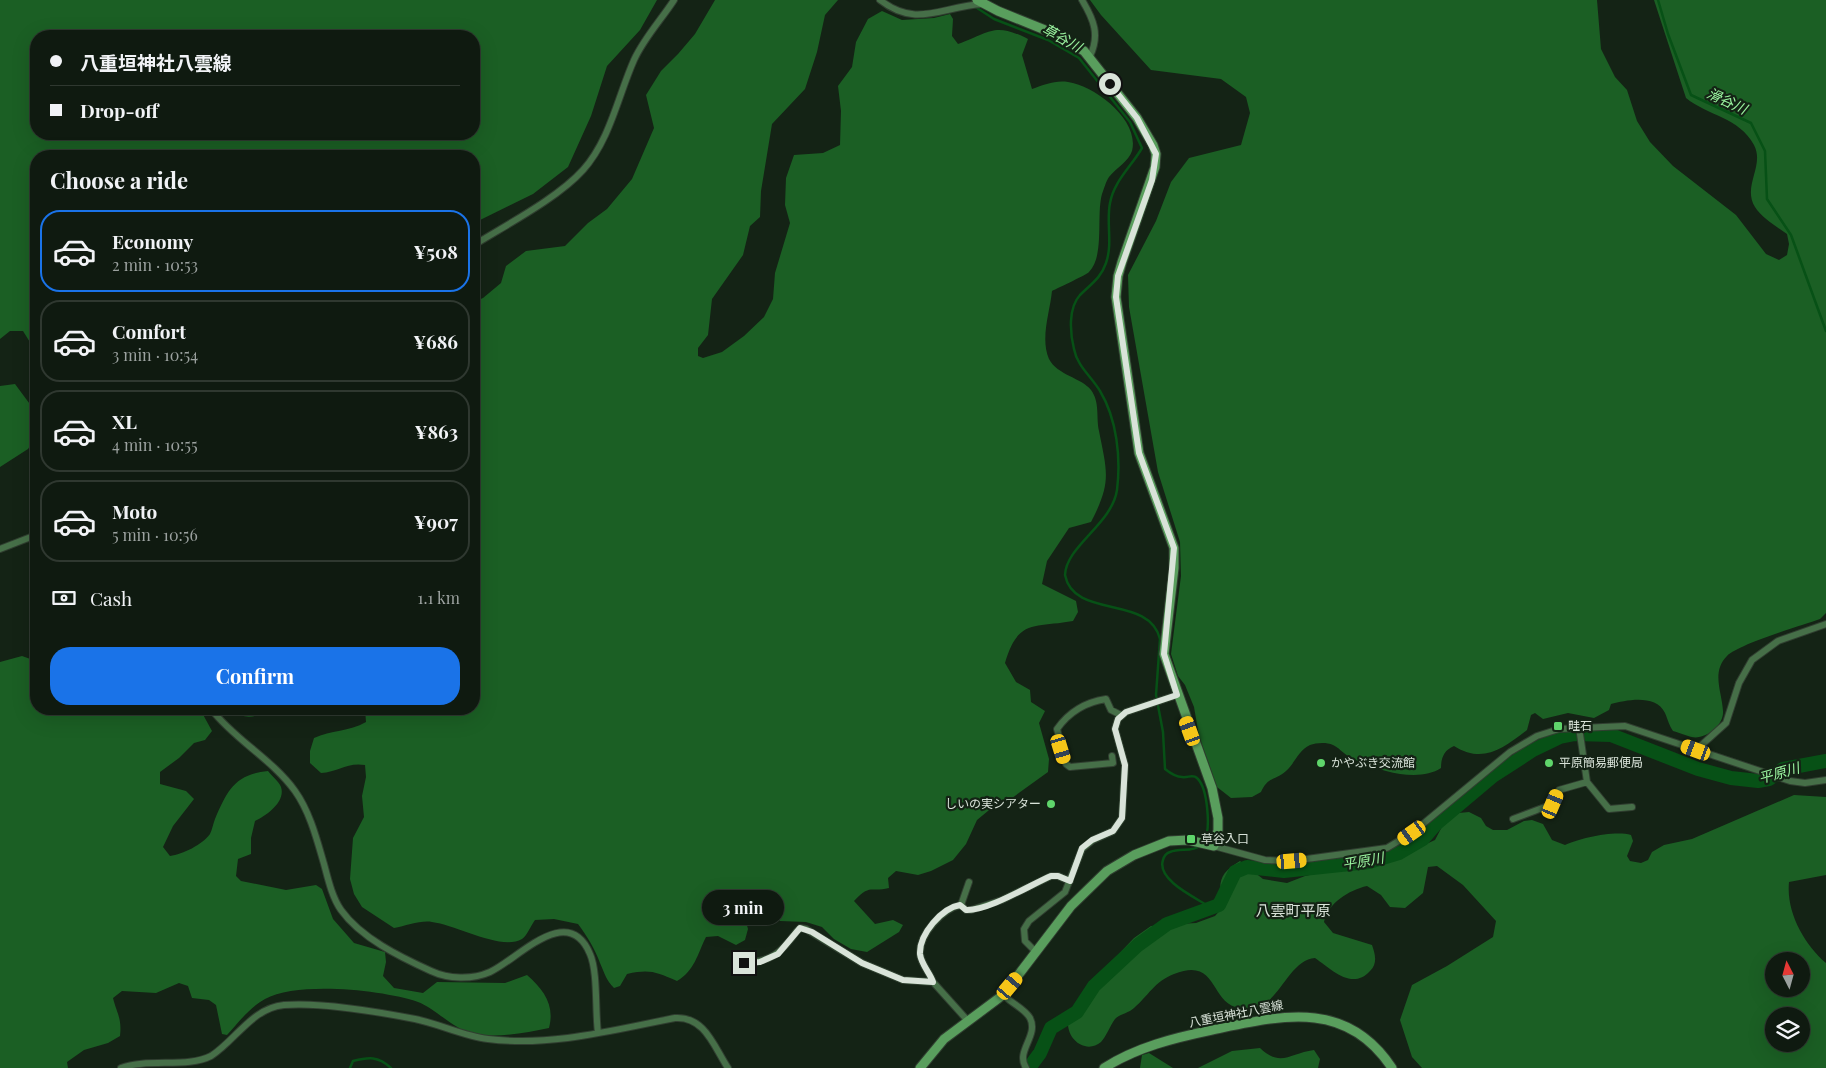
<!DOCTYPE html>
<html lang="en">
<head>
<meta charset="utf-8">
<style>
	body { margin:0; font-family:"Playfair Display","Noto Sans JP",serif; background:#182319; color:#f1f3f6; height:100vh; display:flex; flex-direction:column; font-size:19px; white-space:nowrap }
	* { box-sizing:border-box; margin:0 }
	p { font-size:16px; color:#9ba19f }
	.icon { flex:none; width:28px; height:28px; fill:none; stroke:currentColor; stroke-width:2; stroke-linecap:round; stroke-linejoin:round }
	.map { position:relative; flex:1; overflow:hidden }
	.details { position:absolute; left:30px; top:150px; width:450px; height:565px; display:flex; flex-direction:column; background:#0f1a10; border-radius:20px; box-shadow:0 5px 20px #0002,0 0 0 1px #2f3830 }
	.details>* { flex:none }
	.hud { position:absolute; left:30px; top:30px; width:450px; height:110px; border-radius:20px; box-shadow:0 5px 20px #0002,0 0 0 1px #2f3830; display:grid; align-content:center; height:110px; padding:0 20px; background:#0f1a10 }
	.needle { width:32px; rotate:354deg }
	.buttons { position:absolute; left:1765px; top:952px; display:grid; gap:10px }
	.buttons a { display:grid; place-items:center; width:45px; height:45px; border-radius:50%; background:#0f1a10; box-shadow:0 5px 20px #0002,0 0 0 1px #2f3830; font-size:25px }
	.end { position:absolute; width:22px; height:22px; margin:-11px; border:6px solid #d9e3d9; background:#111; box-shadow:0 0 0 2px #111 }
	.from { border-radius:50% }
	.bubble { position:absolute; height:35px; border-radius:18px; background:#0f1a10; box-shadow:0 5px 20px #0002,0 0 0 1px #2f3830; font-size:16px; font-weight:700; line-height:35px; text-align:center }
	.car { position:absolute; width:15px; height:30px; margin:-15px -8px; border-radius:6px; box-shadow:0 0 4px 1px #0007; background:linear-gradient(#f5c518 24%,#345 0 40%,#f5c518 0 76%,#345 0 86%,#f5c518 0) }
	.hud b { display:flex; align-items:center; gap:18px; height:48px; font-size:19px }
	.hud b+b { border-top:1px solid #2f3830 }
	.hud i { width:12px; height:12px; background:#f1f3f6 }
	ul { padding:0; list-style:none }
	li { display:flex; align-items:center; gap:15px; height:82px; margin:0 10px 8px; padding:0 10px; border:2px solid #2f3830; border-radius:20px }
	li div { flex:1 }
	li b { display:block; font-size:19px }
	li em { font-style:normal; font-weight:700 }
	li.selected { border-color:#1a73e8 }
	li>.icon { width:45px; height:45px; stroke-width:1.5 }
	h2 { padding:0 20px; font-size:22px; line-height:60px }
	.pay { display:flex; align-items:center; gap:12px; height:55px; padding:0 20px; font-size:19px }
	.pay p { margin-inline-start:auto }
	.cta { display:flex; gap:10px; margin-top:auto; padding:10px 20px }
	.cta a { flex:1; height:58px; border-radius:20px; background:#1a73e8; color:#fff; font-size:20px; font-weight:700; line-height:58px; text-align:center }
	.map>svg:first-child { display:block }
	.forest { fill:#1b5f24; fill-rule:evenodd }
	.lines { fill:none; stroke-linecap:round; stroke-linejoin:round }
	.stream { stroke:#075116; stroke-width:2.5 }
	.river { stroke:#075116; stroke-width:14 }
	.minor-casing { stroke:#303e30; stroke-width:8 }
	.secondary-casing { stroke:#303e30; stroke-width:11 }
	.minor { stroke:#466f48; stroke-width:6 }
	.secondary { stroke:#599e5d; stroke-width:9 }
	.route { stroke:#d9e3d9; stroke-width:6 }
	.poi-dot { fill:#5fd56b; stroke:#142315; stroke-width:2 }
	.labels { text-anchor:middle; stroke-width:4.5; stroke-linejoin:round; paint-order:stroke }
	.poi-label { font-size:12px; fill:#d9e3d9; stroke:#142315; text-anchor:start }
	.street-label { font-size:12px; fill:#d9e3d9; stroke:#142315 }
	.water-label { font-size:14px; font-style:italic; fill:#9bf5a0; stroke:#142315 }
	.quarter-label { font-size:15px; fill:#d9e3d9; stroke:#142315 }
</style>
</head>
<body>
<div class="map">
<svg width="1826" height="1068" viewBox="0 0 1826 1068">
	<rect width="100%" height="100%" fill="#142315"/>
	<path class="forest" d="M 0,0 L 657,0 L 640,30 L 607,66 L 591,116 L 568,167 L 533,194 L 474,223 L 474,156 L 36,156 L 36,352 L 23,331 L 10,331 L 0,339 ZM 36,36 L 474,36 L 474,134 L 36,134 Z
		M 715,0 L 838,0 L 825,15 L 817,52 L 805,89 L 772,124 L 761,191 L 760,217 L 750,226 L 743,255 L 712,299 L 708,335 L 698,348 L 698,356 L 703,358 L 722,352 L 744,336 L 764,317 L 773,299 L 775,273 L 790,223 L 785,205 L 786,178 L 794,155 L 823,153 L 840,145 L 841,111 L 838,86 L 852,67 L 856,42 L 868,19 L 882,11 L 902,20 L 934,18 L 950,14 L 953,19 L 952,36 L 958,44 C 991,32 994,22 1028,39 L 1022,55 L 1032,89 C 1044,85 1055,80 1068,82 C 1095,86 1140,120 1132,151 C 1129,161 1116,168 1109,177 C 1106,181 1104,189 1102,194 C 1096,215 1105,256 1089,272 C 1088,274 1058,288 1052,291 C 1050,312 1040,338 1049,359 C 1057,375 1082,378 1091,390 C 1100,402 1096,417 1099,431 C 1107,472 1112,482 1091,522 L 1069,528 L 1047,561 L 1042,584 L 1076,601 L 1078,612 L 1073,621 C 1035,628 1018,618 1005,663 L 1016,682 L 1030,690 L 1031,702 L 1045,711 L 1039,723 L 1049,759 L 1048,772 L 1012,798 L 994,806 L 977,820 L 966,844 L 953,860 L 931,871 L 918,875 L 896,871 L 888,878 L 889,888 C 870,893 871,883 854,901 L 875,924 L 893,920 L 903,925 L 899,932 L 867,952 L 851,949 L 834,939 L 822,927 L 806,922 L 780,921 L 772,905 L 762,897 L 751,900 L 742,908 L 748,929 L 745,940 L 736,945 L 718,936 L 706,937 C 697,955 695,970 677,981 C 656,972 650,969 627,974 L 620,986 L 614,988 C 606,980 605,974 600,963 C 595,949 587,936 578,924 L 554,919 L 535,920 C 531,925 527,936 522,939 C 501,951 457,925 432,922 C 421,920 406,926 394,928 L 362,907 L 354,894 L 350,879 L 353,838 L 364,817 L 362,796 L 366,777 L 365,765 C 347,762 338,772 321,773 L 310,763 L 310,751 L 314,738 C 331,730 349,732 366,722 L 365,709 L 474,709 L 474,302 L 483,298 L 501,283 L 506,266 L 526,251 L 565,246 L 588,223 L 607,209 L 632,179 L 654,128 L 646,95 L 661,71 L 678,54 L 695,34 Z
		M 1090,0 L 1597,0 L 1601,49 L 1615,77 L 1627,90 L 1637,121 L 1650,142 L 1673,166 L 1736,215 L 1766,254 L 1779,260 L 1787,255 L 1789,244 L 1787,234 C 1777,227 1762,218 1755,207 C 1742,186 1765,166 1754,145 C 1739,117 1708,116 1686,98 L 1654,0 L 1826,0 L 1826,613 L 1820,619 C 1800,626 1739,644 1727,656 C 1711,672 1722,692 1723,711 C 1724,723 1711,735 1699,737 C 1692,739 1681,733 1673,731 C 1669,725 1668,720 1665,713 C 1656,694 1627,700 1611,704 L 1609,710 L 1594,718 L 1568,713 L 1543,719 L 1535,713 L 1531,715 L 1527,730 C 1502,749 1483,764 1454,746 C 1444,750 1441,758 1441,768 C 1417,784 1371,769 1348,756 C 1343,753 1338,747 1333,745 C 1326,742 1316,743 1310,745 C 1298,751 1295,763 1286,771 C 1275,781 1268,776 1261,792 L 1252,797 L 1231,798 L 1217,787 L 1199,736 L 1194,707 L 1185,685 L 1178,676 L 1171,654 L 1181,576 L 1180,542 L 1158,472 L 1129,307 L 1128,275 L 1156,221 L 1171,182 L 1189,158 L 1241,145 L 1250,113 L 1246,97 L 1221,79 L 1151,70 L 1101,15 Z
		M 15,384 L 35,411 L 36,437 L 28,449 L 0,467 L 0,386 Z
		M 22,656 L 36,661 L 36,709 L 200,709 L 212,731 L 205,740 L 194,743 L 179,758 L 160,772 L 160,784 L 186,791 L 194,799 L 173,826 L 163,847 L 170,856 C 183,854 202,845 210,834 C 212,830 213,824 215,819 C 227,791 235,774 268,771 C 272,776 279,782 281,787 C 286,802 266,816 255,821 L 251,838 L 251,854 L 238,859 L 236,876 L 241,881 L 286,890 L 316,885 L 322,889 L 333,919 L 354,943 L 385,952 L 386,962 L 383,976 L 394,988 L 423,993 L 437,982 L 505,983 L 527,975 C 544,990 555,1005 549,1028 C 525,1033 499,1038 474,1034 C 456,1031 436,1009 418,1002 C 383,990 298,981 265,999 C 250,1007 238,1023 227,1035 L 222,1034 L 216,1005 L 209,1000 L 192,998 L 188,986 L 179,983 L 156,993 L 122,991 L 113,998 C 117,1014 122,1018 120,1036 L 108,1043 L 84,1050 L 67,1062 L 68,1068 L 0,1068 L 0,662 Z
		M 232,709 L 272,709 C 257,716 246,722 232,709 Z
		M 1794,795 L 1826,797 L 1826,875 L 1789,882 C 1786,912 1804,944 1826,963 L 1826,1068 L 1422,1068 L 1412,1057 L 1400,1020 L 1412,985 L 1447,966 L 1493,937 L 1496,921 L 1463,885 L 1437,866 L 1428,867 L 1423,893 L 1405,908 L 1390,907 L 1381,895 L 1367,886 C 1349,890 1328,903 1324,922 L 1333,933 L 1372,945 C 1375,954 1378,963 1370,971 C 1352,991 1331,969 1315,958 C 1291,959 1279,1001 1259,1006 C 1254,1007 1246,1009 1240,1008 C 1209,1004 1219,956 1174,974 C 1154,982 1149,995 1134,1008 C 1129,1013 1120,1014 1115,1019 C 1110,1026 1106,1037 1101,1042 C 1087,1054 1067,1041 1068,1022 L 1086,1006 L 1113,960 L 1134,938 L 1151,926 L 1196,923 L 1215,916 L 1223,907 C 1218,883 1218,874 1240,861 L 1263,879 L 1287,883 L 1305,876 L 1329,871 L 1387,862 L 1435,840 L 1446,819 L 1459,813 L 1469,812 L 1481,818 L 1486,826 L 1493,830 L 1507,830 L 1524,821 L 1532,820 L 1543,824 L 1552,840 L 1565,845 C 1580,838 1615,830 1631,835 L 1633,841 L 1627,856 L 1630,861 L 1641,863 L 1648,860 L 1652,852 L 1664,845 L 1692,839 ZM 1801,961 L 1801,989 L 1774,989 L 1774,961 ZM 1801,1016 L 1801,1044 L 1774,1044 L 1774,1016 Z
		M 1260,1048 C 1281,1068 1290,1053 1314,1050 L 1320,1059 L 1318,1068 L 1198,1068 L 1232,1051 Z
		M 1149,1053 L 1173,1068 L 1140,1068 L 1142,1055 Z"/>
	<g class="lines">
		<path class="stream" d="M 1658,0 L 1668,34 L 1691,95 L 1751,123 L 1765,151 L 1767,199 L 1791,235 L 1826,331
			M 974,6 L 994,19 L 1048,40 L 1079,58 L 1130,122 L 1142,148 C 1131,167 1114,181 1110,203 C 1106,223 1113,243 1106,263 C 1101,278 1091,284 1080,295 C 1068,308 1070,333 1074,349 C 1077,366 1092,377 1100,391 C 1117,419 1121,458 1117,490 C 1112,524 1066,546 1065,575 C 1074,620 1149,594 1160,639 L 1156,695 L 1163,732 L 1165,769 C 1170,773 1176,777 1182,777 C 1188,778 1193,774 1197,778 C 1208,788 1211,830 1204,841
			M 1200,846 C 1192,852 1180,848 1170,852 C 1167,853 1164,856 1163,860 C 1156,881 1199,899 1213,909
			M 350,1068 L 353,1061 C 369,1057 378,1056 391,1068"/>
		<path class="river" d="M 1029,1068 L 1040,1053 L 1051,1028 L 1077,1012 L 1094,986 L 1138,945 L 1167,924 L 1219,905 L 1235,872 L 1247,867 L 1284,871 L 1369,862 L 1399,853 L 1423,839 L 1436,824 L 1493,776 L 1533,750 L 1560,737 L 1575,734 L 1611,735 L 1698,769 L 1731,778 L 1758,781 L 1769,779 L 1783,769 L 1826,761"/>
		<defs>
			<path id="minor" d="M 880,0 C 917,29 942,6 983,4
				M 1082,0 C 1094,20 1100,35 1090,56
				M 474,245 C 506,225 558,198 583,170 C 610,140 618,96 634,60 C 644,38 661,20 674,0
				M 0,549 L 36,535
				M 211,709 C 235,740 272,759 295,791 C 310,812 317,840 324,864 C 328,879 332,897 341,910 C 361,938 400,957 431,971 C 448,979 472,980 490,972 C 517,960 568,901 590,954 C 598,972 595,1011 598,1033
				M 1579,727 L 1587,782 L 1609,809 L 1632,807
				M 1696,750 L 1726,723 L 1739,683 L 1752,660 L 1778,641 L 1826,624
				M 1112,756 L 1113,763 L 1070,767 L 1066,764 L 1057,729 C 1069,712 1086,702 1106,699 L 1111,710 L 1121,715
				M 1513,819 L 1553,804 L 1559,790 L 1587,782
				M 1214,846 L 1265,860 L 1292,861 L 1387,848 L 1412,833 L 1510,752 L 1537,736 L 1559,729 L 1625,726 L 1790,781 L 1805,783 L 1826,780
				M 969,882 L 961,905 L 966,910 L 971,910 L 1002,900 L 1051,876 L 1058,876 L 1070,881
				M 1036,952 L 1025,941 L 1024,929 L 1029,921 L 1065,892 L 1082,849 L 1093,840 L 1113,831 L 1122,818 L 1125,765 L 1115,729 L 1118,719 L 1126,712 L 1177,695
				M 744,963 C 771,962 781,953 797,931 L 800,928 L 806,929 L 862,963 L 903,980 L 933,982 L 968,1021
				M 933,982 C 930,973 921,964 920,954 C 919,934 943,908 961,905
				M 1003,995 C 1010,1002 1025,1009 1030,1018 C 1039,1036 1015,1051 1026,1068
				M 121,1068 C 147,1058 188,1068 211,1056 C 235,1041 252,1008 284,1005 C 320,1002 379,1012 415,1019 C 440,1024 463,1036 488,1039 C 550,1047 614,1030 675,1018 C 705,1016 714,1047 728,1068"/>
			<path id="secondary" d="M 920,1068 L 944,1039 L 1003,995 L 1071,906 L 1107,871 L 1134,855 L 1169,841 L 1188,840 L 1214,846 L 1218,830 L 1218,818 L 1212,788 L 1164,654 L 1174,568 L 1174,548 L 1139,453 L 1116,297 L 1118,276 L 1122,262 L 1155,167 L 1156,154 L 1153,145 L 1137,118 L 1084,51 L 1050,32 L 998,11 L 977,0
				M 1104,1068 C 1137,1047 1174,1038 1212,1030 C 1280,1016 1346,998 1392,1068"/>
		</defs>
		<use href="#minor" class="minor-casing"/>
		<use href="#secondary" class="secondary-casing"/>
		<use href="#minor" class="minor"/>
		<use href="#secondary" class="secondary"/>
	</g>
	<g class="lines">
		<path class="route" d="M 744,963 L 760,962 L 778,954 L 800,928 L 812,932 L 862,963 L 903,980 L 933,982 C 930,973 921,964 920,954 C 919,934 942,908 960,905 L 966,910 C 988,911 1030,885 1051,876 L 1058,876 L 1070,881 L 1082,848 L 1092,840 L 1113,831 L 1122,818 L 1125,765 L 1115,729 L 1118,719 L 1126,712 L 1177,695 L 1164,654 L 1174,548 L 1139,453 L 1116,297 L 1118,276 L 1152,180 L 1156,154 L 1137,118 L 1110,84"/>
	</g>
	<g class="poi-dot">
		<rect x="1553" y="721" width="10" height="10" rx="2.5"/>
		<circle cx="1321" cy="763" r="5"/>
		<circle cx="1549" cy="763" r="5"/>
		<circle cx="1051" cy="804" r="5"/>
		<rect x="1186" y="834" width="10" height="10" rx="2.5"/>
	</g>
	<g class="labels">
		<g class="poi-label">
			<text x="1568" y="730">畦石</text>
			<text x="1331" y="767">かやぶき交流館</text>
			<text x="1559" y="767">平原簡易郵便局</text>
			<text x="1041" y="808" text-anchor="end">しいの実シアター</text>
			<text x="1201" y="843">草谷入口</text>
		</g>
		<g class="street-label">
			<text transform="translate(1236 1014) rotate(-11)" y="4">八重垣神社八雲線</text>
		</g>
		<g class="water-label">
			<text transform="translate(1062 38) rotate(29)" y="5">草谷川</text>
			<text transform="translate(1727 101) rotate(25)" y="5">滑谷川</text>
			<text transform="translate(1779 773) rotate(-16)" y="5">平原川</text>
			<text transform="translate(1363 861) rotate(-10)" y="5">平原川</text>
		</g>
		<g class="quarter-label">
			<text x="1293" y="916">八雲町平原</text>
		</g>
	</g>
</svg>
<div class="buttons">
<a><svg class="needle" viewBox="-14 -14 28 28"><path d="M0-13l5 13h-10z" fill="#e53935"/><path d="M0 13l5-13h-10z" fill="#9ba19f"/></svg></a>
<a><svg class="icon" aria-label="layers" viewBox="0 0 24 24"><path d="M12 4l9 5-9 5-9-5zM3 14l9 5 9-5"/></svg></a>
</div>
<i class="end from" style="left:1110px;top:84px"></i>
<i class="end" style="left:744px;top:963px"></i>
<div class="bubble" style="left:702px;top:890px;width:82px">3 min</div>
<i class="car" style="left:1190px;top:731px;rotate:340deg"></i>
<i class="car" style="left:1061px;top:749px;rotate:163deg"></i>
<i class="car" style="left:1696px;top:750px;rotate:290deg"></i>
<i class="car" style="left:1553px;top:804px;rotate:23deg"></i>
<i class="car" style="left:1412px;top:833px;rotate:235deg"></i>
<i class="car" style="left:1292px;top:861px;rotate:85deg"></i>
<i class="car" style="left:1010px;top:986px;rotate:40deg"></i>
<div class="hud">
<b><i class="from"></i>八重垣神社八雲線</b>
<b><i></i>Drop-off</b>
</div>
<section class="details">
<h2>Choose a ride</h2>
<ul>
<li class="selected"><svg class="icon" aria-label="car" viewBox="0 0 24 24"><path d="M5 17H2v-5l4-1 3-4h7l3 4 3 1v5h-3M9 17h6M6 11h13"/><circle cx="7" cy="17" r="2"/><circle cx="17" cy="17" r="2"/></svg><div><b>Economy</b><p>2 min · 10:53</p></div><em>¥508</em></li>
<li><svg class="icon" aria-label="car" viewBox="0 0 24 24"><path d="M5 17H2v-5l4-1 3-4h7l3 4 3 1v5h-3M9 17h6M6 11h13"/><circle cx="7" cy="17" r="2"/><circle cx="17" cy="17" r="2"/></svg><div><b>Comfort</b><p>3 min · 10:54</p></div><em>¥686</em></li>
<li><svg class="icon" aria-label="car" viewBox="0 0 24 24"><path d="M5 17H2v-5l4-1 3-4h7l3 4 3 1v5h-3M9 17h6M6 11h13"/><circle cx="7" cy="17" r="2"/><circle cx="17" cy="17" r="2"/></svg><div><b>XL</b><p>4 min · 10:55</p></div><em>¥863</em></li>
<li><svg class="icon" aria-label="car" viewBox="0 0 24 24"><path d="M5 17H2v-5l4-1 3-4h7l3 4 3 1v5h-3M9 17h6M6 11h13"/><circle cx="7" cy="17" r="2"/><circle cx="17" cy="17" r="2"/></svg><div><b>Moto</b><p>5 min · 10:56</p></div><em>¥907</em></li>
</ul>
<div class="pay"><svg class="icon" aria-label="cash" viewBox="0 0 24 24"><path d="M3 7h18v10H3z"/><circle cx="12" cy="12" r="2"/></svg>Cash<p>1.1 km</p></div>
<div class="cta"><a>Confirm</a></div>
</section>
</div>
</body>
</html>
